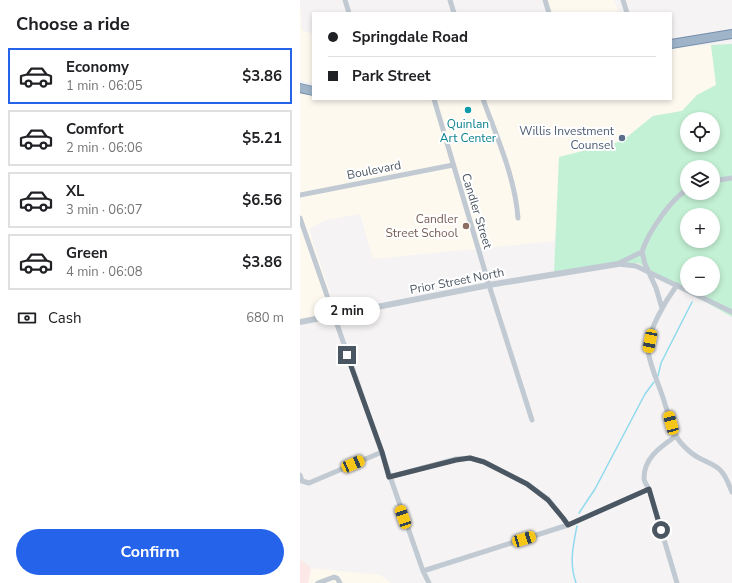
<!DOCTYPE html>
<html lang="en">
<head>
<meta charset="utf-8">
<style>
	body { margin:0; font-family:"Nunito Sans",sans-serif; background:#f6f6f6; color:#202124; height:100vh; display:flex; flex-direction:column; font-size:15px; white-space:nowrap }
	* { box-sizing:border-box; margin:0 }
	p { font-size:13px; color:#757577 }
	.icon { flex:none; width:22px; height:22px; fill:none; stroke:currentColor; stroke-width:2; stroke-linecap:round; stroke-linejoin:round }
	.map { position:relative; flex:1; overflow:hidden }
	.details { display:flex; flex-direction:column; background:#fff; width:300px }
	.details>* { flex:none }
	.hud { position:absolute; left:12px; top:12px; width:360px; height:88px; border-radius:0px; box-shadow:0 2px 6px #0003; display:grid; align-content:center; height:88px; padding:0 16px; background:#fff }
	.tools { position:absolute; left:380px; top:112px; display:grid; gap:8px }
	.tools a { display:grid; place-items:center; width:40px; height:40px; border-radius:50%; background:#fff; box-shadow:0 2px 6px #0003; font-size:20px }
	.end { position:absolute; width:18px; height:18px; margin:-9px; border:5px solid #4a5661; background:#fff; box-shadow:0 0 0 2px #fff }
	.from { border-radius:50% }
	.bubble { position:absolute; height:28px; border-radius:14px; background:#fff; box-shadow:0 2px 6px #0003; font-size:13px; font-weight:700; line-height:28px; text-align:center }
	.car { position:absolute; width:12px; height:24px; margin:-12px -6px; border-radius:5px; box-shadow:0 0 3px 1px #0007; background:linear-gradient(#f5c518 24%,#345 0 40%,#f5c518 0 76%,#345 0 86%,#f5c518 0) }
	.hud b { display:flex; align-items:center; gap:14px; height:38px; font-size:15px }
	.hud b+b { border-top:1px solid #e0e0e0 }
	.hud i { width:10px; height:10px; background:#202124 }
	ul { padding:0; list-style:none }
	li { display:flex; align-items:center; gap:12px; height:56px; margin:0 8px 6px; padding:0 8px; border:2px solid #e0e0e0; border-radius:0px }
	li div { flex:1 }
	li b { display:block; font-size:15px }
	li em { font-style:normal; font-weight:700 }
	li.on { border-color:#2563eb }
	li>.icon { width:36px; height:36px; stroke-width:1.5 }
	h2 { padding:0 16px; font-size:18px; line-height:48px }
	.pay { display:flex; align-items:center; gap:10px; height:44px; padding:0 16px; font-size:15px }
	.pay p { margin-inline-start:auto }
	.primary-button { display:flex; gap:8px; margin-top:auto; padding:8px 16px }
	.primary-button a { flex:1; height:46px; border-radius:24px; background:#2563eb; color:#fff; font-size:16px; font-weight:700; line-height:46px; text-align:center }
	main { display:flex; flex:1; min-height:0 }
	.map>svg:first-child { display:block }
	.commercial { fill:#fdf9ef }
	.medical { fill:#fce8e6 }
	.park { fill:#c3f1d5; fill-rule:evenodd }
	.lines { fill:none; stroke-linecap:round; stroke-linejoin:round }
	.stream { stroke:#90daee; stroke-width:1.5 }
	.trunk-casing { stroke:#7690ad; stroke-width:10 }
	.minor { stroke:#c1cad2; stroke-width:5 }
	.tertiary { stroke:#c1cad2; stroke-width:6 }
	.trunk { stroke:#9fb4c9; stroke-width:8 }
	.route { stroke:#4a5661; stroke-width:5 }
	.culture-dot { fill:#0f9aa8; stroke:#fff; stroke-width:1.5 }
	.service-dot { fill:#5c6f8a; stroke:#fff; stroke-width:1.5 }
	.education-dot { fill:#8d6e63; stroke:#fff; stroke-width:1.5 }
	.labels { text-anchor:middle; stroke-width:4; stroke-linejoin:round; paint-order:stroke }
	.culture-label { font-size:12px; fill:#0d838f; stroke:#fff }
	.service-label { font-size:12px; fill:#4e5e75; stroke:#fff; text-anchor:end }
	.street-label { font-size:12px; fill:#4a5661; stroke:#fff }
	.education-label { font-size:12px; fill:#785e54; stroke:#fff; text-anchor:end }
</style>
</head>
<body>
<main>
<section class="details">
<h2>Choose a ride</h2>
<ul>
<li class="on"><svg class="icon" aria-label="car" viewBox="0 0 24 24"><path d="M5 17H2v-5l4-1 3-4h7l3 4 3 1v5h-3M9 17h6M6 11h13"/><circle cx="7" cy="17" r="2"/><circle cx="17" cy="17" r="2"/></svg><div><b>Economy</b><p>1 min · 06:05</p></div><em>$3.86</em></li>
<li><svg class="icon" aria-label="car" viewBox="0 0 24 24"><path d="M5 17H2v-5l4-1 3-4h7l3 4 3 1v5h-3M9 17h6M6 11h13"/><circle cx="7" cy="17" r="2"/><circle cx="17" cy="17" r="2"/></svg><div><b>Comfort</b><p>2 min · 06:06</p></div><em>$5.21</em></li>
<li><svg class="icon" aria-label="car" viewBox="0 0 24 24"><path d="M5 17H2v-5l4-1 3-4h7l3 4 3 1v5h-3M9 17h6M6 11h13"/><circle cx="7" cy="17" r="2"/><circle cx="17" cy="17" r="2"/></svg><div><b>XL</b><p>3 min · 06:07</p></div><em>$6.56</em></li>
<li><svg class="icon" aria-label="car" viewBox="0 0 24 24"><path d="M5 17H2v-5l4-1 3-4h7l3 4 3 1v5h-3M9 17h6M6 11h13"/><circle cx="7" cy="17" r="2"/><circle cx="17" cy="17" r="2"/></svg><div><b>Green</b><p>4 min · 06:08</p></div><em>$3.86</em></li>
</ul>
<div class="pay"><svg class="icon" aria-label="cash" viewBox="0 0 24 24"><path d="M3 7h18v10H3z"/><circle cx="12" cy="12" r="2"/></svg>Cash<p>680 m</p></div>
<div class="primary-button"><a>Confirm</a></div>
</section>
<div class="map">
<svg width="432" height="583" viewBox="0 0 432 583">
	<rect width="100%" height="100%" fill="#f5f3f3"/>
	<path class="commercial" d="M 0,0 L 2,30 L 13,34 L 13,83 L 0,80 Z
		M 247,0 L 314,0 L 319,13 L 251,13 Z
		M 411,45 L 416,85 L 397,95 L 382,111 L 352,116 L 323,141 L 259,157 L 255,241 L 73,259 L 60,214 L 26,220 L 9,229 L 38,317 L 0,325 L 0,92 L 13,95 L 13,99 L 371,99 L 371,47 Z
		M 11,568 L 80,575 L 91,583 L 8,583 Z"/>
	<path class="medical" d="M 0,559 L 11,568 L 8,583 L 0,583 Z"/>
	<path class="park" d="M 432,44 L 432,317 L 338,263 L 254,275 L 259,157 L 322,141 L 353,116 L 382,111 L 397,95 L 416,85 L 411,45 ZM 387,119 L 413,119 L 413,145 L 387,145 ZM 387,167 L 413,167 L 413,193 L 387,193 ZM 387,215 L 413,215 L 413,241 L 387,241 ZM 387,263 L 413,263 L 413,289 L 387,289 Z"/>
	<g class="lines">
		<path class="stream" d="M 358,376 L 361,363 L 392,302
			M 279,513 L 295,489 L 345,394 L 354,382
			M 276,583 C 269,563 273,546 277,526"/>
		<defs>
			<path id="trunk" d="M 371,44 L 432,34
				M 0,88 L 13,91"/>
		</defs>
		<use href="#trunk" class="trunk-casing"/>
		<path class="minor" d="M 45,0 L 49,13
			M 150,0 L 154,13
			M 245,0 L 249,13
			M 323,0 L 327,13
			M 134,99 L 189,285 L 232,420
			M 183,99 C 197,138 215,177 218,218
			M 413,181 L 432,178
			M 0,195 L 153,165
			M 0,218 L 123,571 L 129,583
			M 342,252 L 345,264 L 356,288 L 362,308
			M 319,263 L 342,252 C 347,234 371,199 387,190
			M 318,264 L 336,266 L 432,312
			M 377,285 C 366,300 346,333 348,351 C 351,370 360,386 365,404 C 369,416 372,433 381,443 C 387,450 394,456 403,460 C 409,463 416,465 421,471 C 426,476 429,485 432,492
			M 376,436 C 362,446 344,457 344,478 C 344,481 347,486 349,489 L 377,583
			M 0,475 L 2,481 L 9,483 L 82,452
			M 89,477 L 156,459 L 170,458 L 184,462 L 227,484 L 248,499 L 263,518 L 268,525
			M 123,571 L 268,525 L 349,489
			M 18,583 L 34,577 L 37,578 L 40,583"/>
		<path class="tertiary" d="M 0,322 L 189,285 L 318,264"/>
		<use href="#trunk" class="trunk"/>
	</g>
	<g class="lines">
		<path class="route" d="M 47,355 L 82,452 L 89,477 L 156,460 L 170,458 L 184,462 L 227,484 L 248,500 L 263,518 L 268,525 L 349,489 L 361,530"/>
	</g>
	<circle class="culture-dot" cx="168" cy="110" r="4"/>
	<circle class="service-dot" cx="322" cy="138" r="4"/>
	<circle class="education-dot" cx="166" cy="226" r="4"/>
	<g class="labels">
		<g class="culture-label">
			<text x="168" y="128">Quinlan<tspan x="168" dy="14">Art Center</tspan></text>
		</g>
		<g class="service-label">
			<text x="314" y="135">Willis Investment<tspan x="314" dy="14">Counsel</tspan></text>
		</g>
		<g class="street-label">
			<text transform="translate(74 170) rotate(-11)" y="4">Boulevard</text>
			<text transform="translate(177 211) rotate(73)" y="4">Candler Street</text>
			<text transform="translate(157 281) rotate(-11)" y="4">Prior Street North</text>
		</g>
		<g class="education-label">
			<text x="158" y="223">Candler<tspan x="158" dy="14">Street School</tspan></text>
		</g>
	</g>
</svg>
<div class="tools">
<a><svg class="icon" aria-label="locate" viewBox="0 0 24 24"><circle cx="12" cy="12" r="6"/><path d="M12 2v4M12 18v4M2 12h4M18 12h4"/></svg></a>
<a><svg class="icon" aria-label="layers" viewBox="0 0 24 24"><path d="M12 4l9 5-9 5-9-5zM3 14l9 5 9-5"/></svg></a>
<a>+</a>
<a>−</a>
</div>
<i class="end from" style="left:361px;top:530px"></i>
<i class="end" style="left:47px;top:355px"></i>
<div class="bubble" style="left:14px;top:297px;width:66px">2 min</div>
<i class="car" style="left:350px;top:341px;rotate:191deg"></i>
<i class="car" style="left:371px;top:423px;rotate:345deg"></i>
<i class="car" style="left:53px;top:464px;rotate:67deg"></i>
<i class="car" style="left:103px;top:517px;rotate:341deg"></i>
<i class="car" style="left:224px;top:539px;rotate:73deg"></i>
<div class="hud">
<b><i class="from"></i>Springdale Road</b>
<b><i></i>Park Street</b>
</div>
</div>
</main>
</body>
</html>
